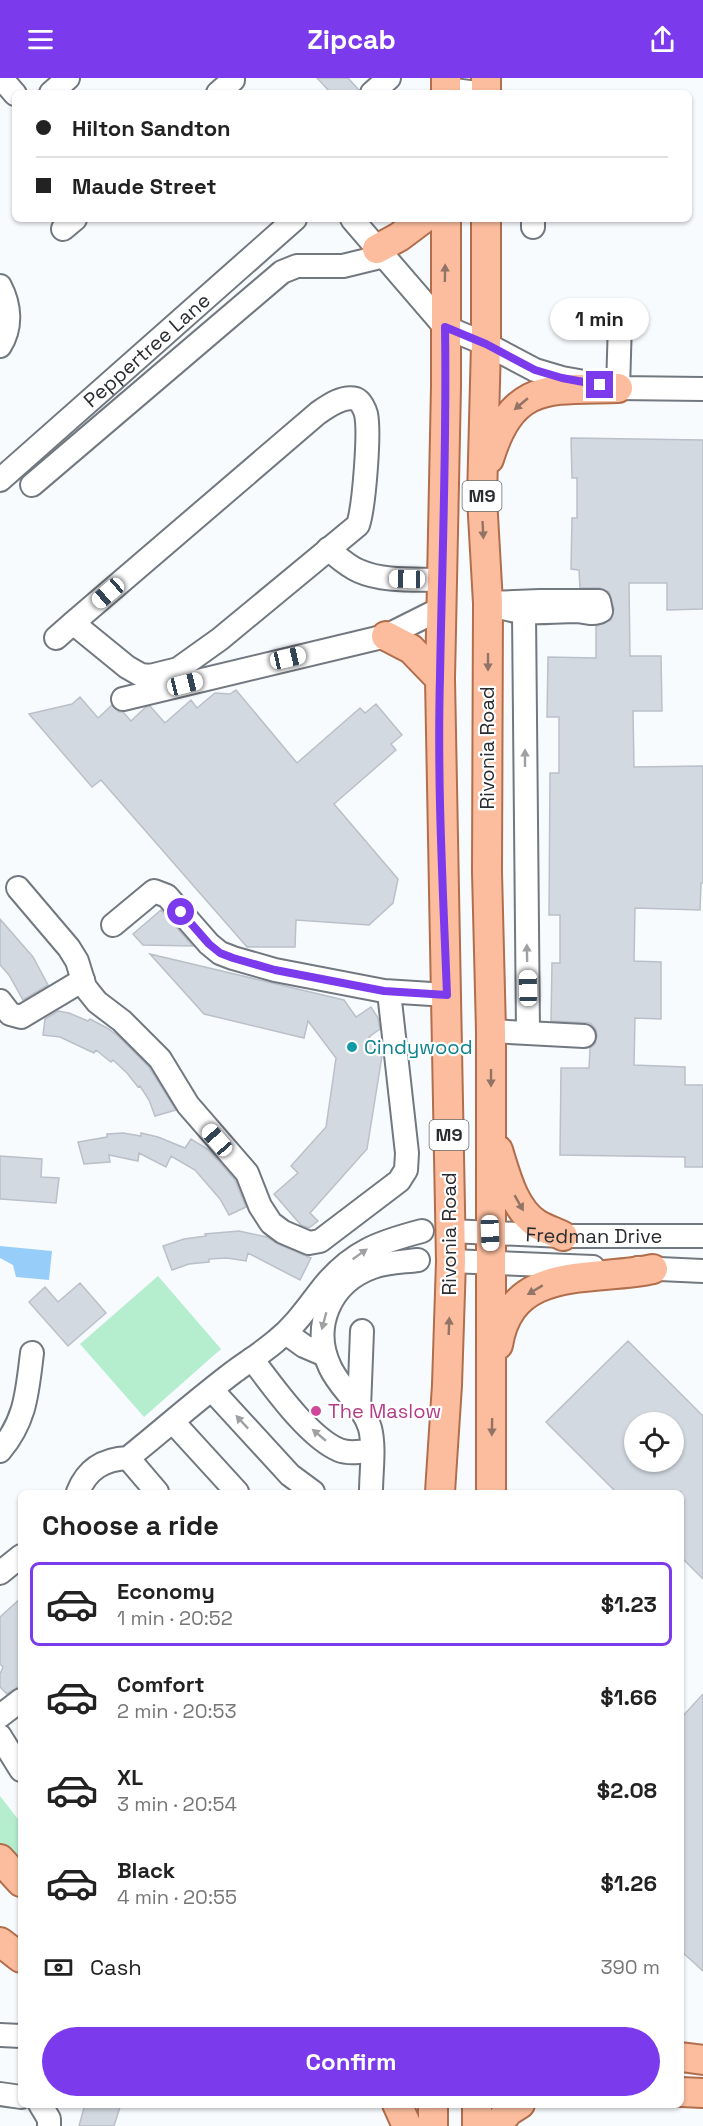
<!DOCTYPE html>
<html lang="en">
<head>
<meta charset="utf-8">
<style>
	body { margin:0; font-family:"Space Grotesk",sans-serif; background:#f6f6f6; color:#222; height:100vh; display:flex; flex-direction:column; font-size:22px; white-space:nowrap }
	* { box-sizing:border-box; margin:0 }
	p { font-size:20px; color:#767676 }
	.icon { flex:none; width:33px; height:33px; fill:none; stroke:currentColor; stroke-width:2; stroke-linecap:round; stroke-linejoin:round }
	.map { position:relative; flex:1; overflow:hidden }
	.sheet { position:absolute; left:18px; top:1412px; width:666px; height:618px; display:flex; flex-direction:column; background:#fff; border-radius:9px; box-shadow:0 2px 4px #0004 }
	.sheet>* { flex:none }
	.top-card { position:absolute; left:12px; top:12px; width:680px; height:132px; border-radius:9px; box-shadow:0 2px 4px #0004; display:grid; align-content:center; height:132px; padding:0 24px; background:#fff }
	.tools { position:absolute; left:624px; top:1334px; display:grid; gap:12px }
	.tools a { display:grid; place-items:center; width:60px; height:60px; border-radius:50%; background:#fff; box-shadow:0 2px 4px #0004; font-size:30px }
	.end { position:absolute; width:27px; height:27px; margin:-14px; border:8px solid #7c3aed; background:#fff; box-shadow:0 0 0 3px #fff }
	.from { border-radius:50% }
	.bubble { position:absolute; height:42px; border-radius:21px; background:#fff; box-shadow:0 2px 4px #0004; font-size:20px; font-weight:600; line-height:42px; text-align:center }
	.car { position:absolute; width:18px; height:36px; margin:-18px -9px; border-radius:8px; box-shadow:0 0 4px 2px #0007; background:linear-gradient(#fff 24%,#345 0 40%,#fff 0 76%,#345 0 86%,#fff 0) }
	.top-card b { display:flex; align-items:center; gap:21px; height:57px; font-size:22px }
	.top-card b+b { border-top:2px solid #e0e0e0 }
	.top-card i { width:15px; height:15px; background:#222 }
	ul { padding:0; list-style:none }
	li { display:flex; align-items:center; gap:18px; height:84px; margin:0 12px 9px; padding:0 12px; border:3px solid transparent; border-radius:9px }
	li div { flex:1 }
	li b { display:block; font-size:22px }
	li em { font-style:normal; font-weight:600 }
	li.current { border-color:#7c3aed }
	li>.icon { width:54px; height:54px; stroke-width:1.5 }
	h2 { padding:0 24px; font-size:27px; line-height:72px }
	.pay { display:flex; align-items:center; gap:15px; height:66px; padding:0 24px; font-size:22px }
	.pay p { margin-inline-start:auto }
	.button { display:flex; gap:12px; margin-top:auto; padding:12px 24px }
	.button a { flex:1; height:69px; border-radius:36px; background:#7c3aed; color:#fff; font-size:24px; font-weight:600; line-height:69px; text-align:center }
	header { display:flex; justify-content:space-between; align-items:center; height:78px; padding:0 24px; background:#7c3aed; color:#fff; font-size:27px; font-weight:600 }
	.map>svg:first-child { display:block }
	.green { fill:#b5eecf }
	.water { fill:#96cef9 }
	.building { fill:#d2d9e1; stroke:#bac0c9; stroke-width:1.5; fill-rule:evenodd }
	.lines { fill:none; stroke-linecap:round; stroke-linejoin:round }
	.minor-casing { stroke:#727880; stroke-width:26 }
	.major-casing { stroke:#b16e4c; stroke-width:32 }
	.minor { stroke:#fff; stroke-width:22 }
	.major { stroke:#fbbd9d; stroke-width:28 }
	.oneway { fill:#927466 }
	.oneway2 { fill:#9fa0a2 }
	.route { stroke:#7c3aed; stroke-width:8 }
	.culture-dot { fill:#0f9aa8; stroke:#fff; stroke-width:2 }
	.hotel-dot { fill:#d1479c; stroke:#fff; stroke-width:2 }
	.labels { text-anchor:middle; stroke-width:4.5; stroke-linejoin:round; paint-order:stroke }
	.shield { fill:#fff; stroke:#6a6b6e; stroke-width:1.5 }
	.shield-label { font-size:18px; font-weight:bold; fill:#2a2c30 }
	.street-label { font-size:20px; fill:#2a2c30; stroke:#fff }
	.culture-label { font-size:20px; fill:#0d838f; stroke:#fff; text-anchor:start }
	.hotel-label { font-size:20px; fill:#b23c85; stroke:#fff; text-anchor:start }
</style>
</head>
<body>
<header><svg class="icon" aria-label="menu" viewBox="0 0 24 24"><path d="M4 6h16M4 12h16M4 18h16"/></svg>Zipcab<svg class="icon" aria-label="share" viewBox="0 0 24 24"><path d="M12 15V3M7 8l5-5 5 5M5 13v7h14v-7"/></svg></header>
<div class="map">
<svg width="703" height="2048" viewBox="0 0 703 2048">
	<rect width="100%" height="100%" fill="#f8fbfe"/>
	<path class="green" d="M 158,1198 L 221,1271 L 144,1339 L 80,1266 Z
		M 0,1718 L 21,1745 L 21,1802 L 0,1779 Z"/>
	<path class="water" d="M 0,1168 L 52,1173 L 49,1202 L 16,1199 L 13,1187 L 0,1180 Z"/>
	<path class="building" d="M 317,0 L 348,0 L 359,12 L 359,15 L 331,15 Z
		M 571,360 L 703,362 L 703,531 L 667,532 L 667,505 L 629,505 L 630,578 L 661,578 L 662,633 L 633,633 L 634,689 L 703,688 L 703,805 L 701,805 L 700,832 L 635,830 L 634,883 L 661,884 L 661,941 L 635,940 L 634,987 L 685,989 L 685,1007 L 703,1007 L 703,1089 L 685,1089 L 685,1079 L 560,1077 L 561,990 L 589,990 L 590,970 L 595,966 L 597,958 L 596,951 L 590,945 L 551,943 L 552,885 L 560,885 L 560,837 L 549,837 L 550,695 L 559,695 L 559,639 L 547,639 L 548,579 L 596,580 L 596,548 L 611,542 L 614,531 L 609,514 L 600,510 L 580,510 L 579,492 L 571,491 L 572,440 L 577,440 L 577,400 L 572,400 Z
		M 236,612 L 297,685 L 360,630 L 365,635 L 376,626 L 402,657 L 391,666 L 396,672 L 334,726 L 398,801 L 393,825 L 369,847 L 296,842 L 295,869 L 247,869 L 101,702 L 92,709 L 29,636 L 72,626 L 80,619 L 98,640 L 112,627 L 119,634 L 123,634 L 131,643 L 146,629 L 150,628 L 165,645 L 191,622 L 197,630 L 215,615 L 230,616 Z
		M 161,832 L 193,868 L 143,867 L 133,856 Z
		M 0,841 L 33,879 L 48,907 L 23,922 L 9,897 L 0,887 Z
		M 150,876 L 344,922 L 356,939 L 371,929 L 378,940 L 380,951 L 369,959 L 382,978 L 367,1071 L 310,1135 L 318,1143 L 309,1150 L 301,1147 L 274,1116 L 298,1095 L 291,1088 L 326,1049 L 336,980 L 308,943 L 304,960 L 204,936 Z
		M 58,933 L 69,935 L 88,943 L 90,941 L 107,950 L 117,957 L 149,989 L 176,1032 L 155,1038 L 149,1022 L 140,1008 L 138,1009 L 127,995 L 113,982 L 111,984 L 96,972 L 94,975 L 60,959 L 43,957 L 45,941 Z
		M 123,1055 L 141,1058 L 141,1055 L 158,1059 L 185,1070 L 191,1061 L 209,1072 L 235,1102 L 246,1129 L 229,1137 L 220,1121 L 195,1092 L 171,1078 L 166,1089 L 139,1075 L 138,1083 L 109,1077 L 110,1084 L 84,1086 L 78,1064 L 107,1059 L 107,1056 Z
		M 0,1078 L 42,1081 L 41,1099 L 59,1100 L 56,1125 L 0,1121 Z
		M 239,1153 L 267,1159 L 278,1166 L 311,1180 L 300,1202 L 248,1175 L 246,1183 L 227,1180 L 209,1181 L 209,1184 L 189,1186 L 172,1192 L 163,1168 L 184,1161 L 206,1158 L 205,1156 Z
		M 80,1205 L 106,1235 L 68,1268 L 29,1224 L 45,1209 L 58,1224 Z
		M 628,1263 L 703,1338 L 703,1501 L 681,1479 L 681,1414 L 616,1414 L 546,1344 ZM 634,1344 L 674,1344 L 674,1383 L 634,1383 Z
		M 21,1520 L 21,1607 L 7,1616 L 0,1609 L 0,1596 L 3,1589 L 0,1586 L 0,1539 Z
		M 703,1616 L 703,1893 L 681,1873 L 681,1640 Z
		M 85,2026 L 121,2026 L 114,2048 L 79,2048 Z"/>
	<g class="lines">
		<defs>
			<g id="minor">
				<path d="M 1,0 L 15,16"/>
				<path d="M 446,11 L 477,15"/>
				<path d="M 51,15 L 68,0"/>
				<path d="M 218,15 L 233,2"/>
				<path d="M 372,15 L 389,0"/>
				<path d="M 352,141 L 445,249 L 486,266 L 535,292 L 562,300 L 618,310 L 703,311"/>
				<path d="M 533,141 L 533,149"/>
				<path d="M 63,151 L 75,141"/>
				<path d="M 0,208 C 10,227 12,249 0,268"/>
				<path d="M 618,310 L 620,244"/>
				<path id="s1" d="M 0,402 L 295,141"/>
				<path d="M 32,407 L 282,194 L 297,188 L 343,188 L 384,178"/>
				<path d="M 328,471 C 338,479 347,488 359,493 C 384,504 415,501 443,502"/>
				<path d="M 540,523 L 599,523 L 601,533 C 594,537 586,534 578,533 C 542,533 523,539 488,525 Z"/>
				<path d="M 524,535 L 528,954"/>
				<path d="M 56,560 L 73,545 L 318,335 C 328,328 343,317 356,321 C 361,323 365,332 366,336 C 370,355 364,429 358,447 L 220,561 L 178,591 L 150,598 L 141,597 L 127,589 L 73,545"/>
				<path d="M 123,621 L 386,558 L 442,530"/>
				<path d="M 18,810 L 69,870 L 77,883 L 85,909 L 97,924 L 122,943 L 160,981 L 188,1027 L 247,1095 L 260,1128 L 271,1145 L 283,1154 L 309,1165 L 320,1163 L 399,1103 L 406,1092 L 407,1075 L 389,914"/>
				<path d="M 113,847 L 154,813 L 167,818 L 209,866 L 220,875 L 233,880 L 275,892 L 384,913 L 447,917"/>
				<path d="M 0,923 L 10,936 L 21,939 L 83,902"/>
				<path d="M 491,953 L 584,958"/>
				<path id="s2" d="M 450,1153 L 563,1158 L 703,1158"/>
				<path d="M 451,1183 L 593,1189"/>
				<path d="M 638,1190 L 703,1193"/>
				<path d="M 286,1255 L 304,1268 L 325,1277"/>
				<path d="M 252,1281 C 272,1307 308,1359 339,1372 C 349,1376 361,1374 372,1372"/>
				<path d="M 212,1312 L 290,1397 L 313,1414"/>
				<path d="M 359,1330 L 362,1253"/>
				<path d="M 173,1344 L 237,1414"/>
				<path d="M 0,1373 C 26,1342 27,1315 32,1275"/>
				<path d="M 128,1380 L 157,1414"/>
				<path d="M 78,1414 C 87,1391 104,1381 128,1380 C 164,1351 199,1320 235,1293 C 249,1283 263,1274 276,1263 C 296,1247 309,1227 324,1208 C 353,1173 380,1164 422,1153"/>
				<path d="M 371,1414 C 371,1394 375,1370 370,1350 C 363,1327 340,1311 330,1289 C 311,1249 330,1204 373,1189 C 387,1184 403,1184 418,1182"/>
				<path d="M 0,1495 L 21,1478"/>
				<path d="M 0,1638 L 21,1622"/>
				<path d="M 0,1658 L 21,1692"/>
				<path d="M 0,1957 L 21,1958"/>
				<path d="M 0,2016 L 21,2019"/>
				<path d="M 40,2026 L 49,2041 L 49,2048"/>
			</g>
			<path id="major" d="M 446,0 L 446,15
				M 486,0 L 486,15
				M 486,141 L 486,266 L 482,420 L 488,525 L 487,794 L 491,953 L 491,1414
				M 377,171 L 399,159 L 423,141
				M 489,381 C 513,303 549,312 618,310
				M 386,558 L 411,571 L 440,601
				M 498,1072 C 506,1098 514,1131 537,1146 C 545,1151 555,1154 563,1158
				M 498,1267 C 511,1185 594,1204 653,1191
				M 440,1414 L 447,1307 L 451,1183 L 440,601 L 446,308 L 446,141
				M 0,1781 L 21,1804
				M 0,1864 L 21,1880
				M 681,1979 L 703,1982
				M 681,2014 L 703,2015
				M 397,2026 L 407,2048
				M 433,2048 L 433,2026
				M 477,2048 L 477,2026
				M 496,2048 L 509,2033 L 520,2026"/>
		</defs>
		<use href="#minor" class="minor-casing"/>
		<use href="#major" class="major-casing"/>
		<use href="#minor" class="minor"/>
		<use href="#major" class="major"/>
	</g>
	<defs><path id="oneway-solid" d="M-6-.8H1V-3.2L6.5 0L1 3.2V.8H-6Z" transform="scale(1.5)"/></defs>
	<g class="oneway">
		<use href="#oneway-solid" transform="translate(445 195) rotate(-89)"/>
		<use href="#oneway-solid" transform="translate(521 326) rotate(140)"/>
		<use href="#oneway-solid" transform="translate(483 452) rotate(87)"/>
		<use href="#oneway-solid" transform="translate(488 584) rotate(90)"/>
		<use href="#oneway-solid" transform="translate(491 1000) rotate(90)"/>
		<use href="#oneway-solid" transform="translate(519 1125) rotate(60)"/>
		<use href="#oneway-solid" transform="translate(535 1212) rotate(149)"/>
		<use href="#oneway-solid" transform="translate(449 1248) rotate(-88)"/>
		<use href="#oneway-solid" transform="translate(492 1349) rotate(91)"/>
	</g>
	<g class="oneway2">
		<use href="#oneway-solid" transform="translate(525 680) rotate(-90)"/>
		<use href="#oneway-solid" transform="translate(527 875) rotate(-91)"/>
		<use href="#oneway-solid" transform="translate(360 1176) rotate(-35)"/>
		<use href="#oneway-solid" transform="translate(324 1243) rotate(105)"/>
		<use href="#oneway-solid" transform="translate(242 1344) rotate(-133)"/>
		<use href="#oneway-solid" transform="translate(319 1357) rotate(-140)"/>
	</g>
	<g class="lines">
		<path class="route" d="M 181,834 L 209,866 L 220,875 L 233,880 L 275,892 L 384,913 L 447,917 C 443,811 437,705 440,599 C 442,482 447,366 445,249 L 486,266 L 535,292 L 562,300 L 600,307"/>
	</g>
	<circle class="culture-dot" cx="352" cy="969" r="6"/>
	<circle class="hotel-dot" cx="316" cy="1333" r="6"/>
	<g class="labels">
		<g class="shield">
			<rect x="462.5" y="403" width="39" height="30" rx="4.5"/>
			<rect x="429.5" y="1042" width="39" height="30" rx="4.5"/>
		</g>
		<g class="shield-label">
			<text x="482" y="424">M9</text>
			<text x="449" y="1063">M9</text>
		</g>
		<g class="street-label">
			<text dy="7" stroke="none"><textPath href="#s1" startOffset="196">Peppertree Lane</textPath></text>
			<text transform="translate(487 670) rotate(-90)" y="7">Rivonia Road</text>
			<text transform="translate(449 1156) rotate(-90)" y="7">Rivonia Road</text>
			<text dy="7" stroke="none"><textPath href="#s2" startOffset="144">Fredman Drive</textPath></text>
		</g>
		<g class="culture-label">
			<text x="364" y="976">Cindywood</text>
		</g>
		<g class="hotel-label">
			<text x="328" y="1340">The Maslow</text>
		</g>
	</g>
</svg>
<div class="tools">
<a><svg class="icon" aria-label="locate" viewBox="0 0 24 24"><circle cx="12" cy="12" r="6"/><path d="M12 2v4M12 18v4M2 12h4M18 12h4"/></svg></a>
</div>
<i class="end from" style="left:181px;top:834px"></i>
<i class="end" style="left:600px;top:307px"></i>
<div class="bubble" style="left:550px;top:220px;width:99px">1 min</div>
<i class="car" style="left:407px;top:501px;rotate:271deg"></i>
<i class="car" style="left:108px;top:515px;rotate:229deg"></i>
<i class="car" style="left:288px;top:580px;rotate:77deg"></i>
<i class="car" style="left:185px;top:606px;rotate:76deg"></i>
<i class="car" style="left:528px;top:910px;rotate:359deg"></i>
<i class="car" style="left:217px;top:1062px;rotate:319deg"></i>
<i class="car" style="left:490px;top:1155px;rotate:178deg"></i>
<div class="top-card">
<b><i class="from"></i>Hilton Sandton</b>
<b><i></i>Maude Street</b>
</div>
<section class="sheet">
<h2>Choose a ride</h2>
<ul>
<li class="current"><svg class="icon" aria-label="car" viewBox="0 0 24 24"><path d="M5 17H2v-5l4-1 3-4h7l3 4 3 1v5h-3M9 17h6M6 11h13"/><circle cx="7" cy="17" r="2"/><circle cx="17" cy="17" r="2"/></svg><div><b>Economy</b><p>1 min · 20:52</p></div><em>$1.23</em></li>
<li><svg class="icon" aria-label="car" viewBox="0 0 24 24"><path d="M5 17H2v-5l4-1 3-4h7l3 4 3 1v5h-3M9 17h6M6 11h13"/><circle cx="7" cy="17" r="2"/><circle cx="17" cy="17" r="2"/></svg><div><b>Comfort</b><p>2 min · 20:53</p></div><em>$1.66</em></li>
<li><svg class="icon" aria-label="car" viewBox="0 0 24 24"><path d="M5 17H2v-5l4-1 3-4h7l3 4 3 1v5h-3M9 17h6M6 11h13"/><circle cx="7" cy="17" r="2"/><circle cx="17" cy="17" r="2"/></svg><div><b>XL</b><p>3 min · 20:54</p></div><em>$2.08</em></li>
<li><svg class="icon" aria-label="car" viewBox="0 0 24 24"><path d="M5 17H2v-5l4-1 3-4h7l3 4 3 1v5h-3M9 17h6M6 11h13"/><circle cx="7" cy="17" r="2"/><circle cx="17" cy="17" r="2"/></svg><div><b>Black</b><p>4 min · 20:55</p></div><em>$1.26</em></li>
</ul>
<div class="pay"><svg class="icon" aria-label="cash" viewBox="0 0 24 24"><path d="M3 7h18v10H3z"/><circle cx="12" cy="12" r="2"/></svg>Cash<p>390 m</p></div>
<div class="button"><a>Confirm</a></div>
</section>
</div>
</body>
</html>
